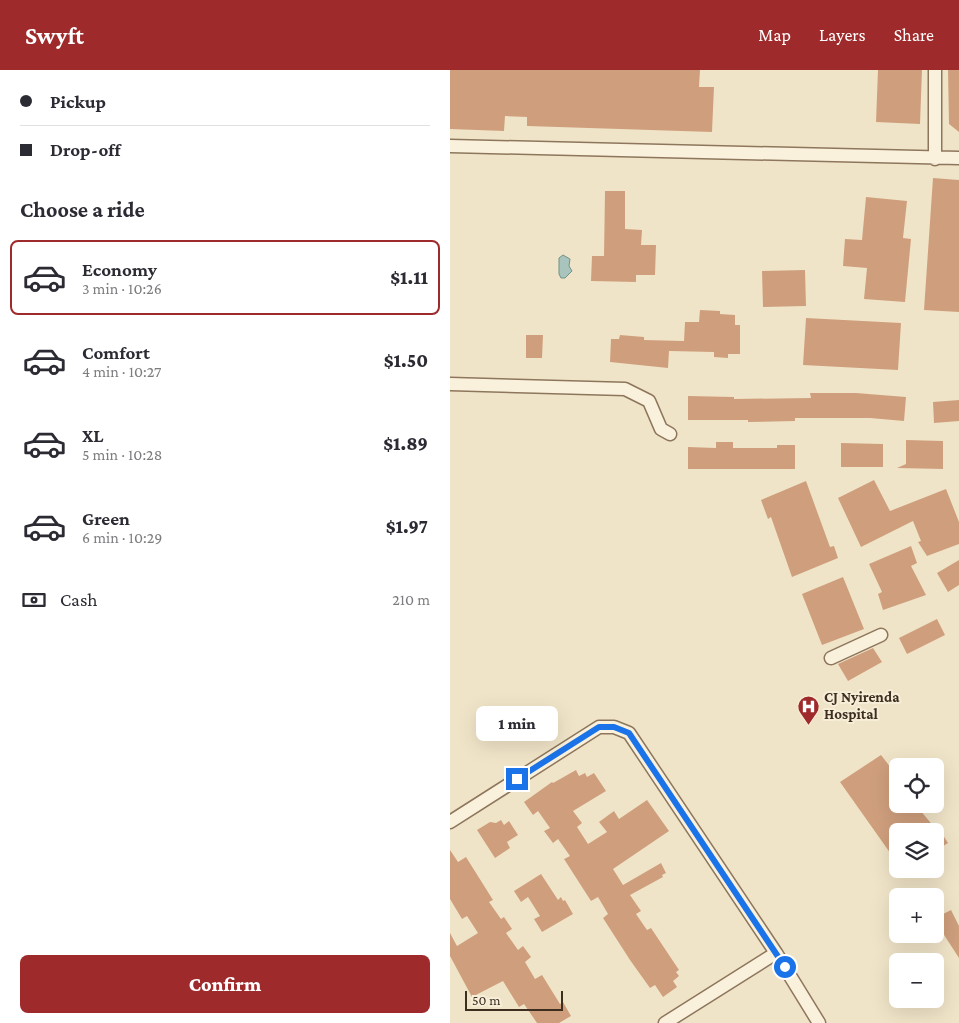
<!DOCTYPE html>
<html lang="en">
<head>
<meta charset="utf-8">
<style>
	body { margin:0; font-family:"Crimson Pro",serif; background:#f2f2f3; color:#2b2b33; height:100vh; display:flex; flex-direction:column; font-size:19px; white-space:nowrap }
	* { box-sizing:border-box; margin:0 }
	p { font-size:16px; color:#7c7c81 }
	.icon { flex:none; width:28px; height:28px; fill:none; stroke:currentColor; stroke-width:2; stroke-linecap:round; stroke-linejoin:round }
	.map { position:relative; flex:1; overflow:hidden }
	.side { display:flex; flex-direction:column; background:#fff; width:450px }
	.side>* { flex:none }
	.top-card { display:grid; align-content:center; height:110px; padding:0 20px; background:#fff }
	.buttons { position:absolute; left:439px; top:688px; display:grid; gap:10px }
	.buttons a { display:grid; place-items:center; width:55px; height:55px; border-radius:8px; background:#fff; box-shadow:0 5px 20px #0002; font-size:25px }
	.scale { position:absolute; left:15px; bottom:12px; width:98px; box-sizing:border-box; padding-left:5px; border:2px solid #3d2e20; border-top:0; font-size:14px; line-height:18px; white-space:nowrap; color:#3d2e20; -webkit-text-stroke:4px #f7eed8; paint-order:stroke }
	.end { position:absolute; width:22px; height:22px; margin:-11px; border:6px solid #1a73e8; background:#fff; box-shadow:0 0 0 2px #fff }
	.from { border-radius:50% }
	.bubble { position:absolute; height:35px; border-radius:8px; background:#fff; box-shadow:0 5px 20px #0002; font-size:16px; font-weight:800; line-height:35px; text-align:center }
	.top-card b { display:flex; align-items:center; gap:18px; height:48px; font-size:19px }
	.top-card b+b { border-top:1px solid #e1e1e2 }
	.top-card i { width:12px; height:12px; background:#2b2b33 }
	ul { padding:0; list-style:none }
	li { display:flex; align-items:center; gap:15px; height:75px; margin:0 10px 8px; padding:0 10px; border:2px solid transparent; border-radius:8px }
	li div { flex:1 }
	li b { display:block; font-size:19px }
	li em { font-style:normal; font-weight:800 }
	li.on { border-color:#9e2a2b }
	li>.icon { width:45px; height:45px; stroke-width:1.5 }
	h2 { padding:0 20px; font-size:22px; line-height:60px }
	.pay { display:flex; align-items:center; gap:12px; height:55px; padding:0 20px; font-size:19px }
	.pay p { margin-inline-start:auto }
	.button { display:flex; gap:10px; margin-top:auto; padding:10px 20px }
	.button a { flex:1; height:58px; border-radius:8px; background:#9e2a2b; color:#fff; font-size:20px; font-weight:800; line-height:58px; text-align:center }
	header { display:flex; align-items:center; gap:30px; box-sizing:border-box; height:70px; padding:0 25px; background:#9e2a2b; color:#fff }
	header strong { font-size:24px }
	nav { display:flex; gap:28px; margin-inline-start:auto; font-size:18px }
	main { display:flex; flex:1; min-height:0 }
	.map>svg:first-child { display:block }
	.water { fill:#a9c4bc; stroke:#6f938a }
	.building { fill:#cf9f7d }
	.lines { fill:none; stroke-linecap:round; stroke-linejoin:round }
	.street-casing { stroke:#8d765c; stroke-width:15 }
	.street { stroke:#faf1dc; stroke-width:12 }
	.route { stroke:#1a73e8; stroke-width:6 }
	.labels { text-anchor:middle; stroke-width:4; stroke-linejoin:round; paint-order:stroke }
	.poi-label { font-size:15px; font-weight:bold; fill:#3d2e20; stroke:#f7eed8; text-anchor:start }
</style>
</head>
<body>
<header>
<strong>Swyft</strong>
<nav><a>Map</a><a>Layers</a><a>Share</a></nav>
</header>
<main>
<section class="side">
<div class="top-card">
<b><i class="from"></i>Pickup</b>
<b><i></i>Drop-off</b>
</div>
<h2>Choose a ride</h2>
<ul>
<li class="on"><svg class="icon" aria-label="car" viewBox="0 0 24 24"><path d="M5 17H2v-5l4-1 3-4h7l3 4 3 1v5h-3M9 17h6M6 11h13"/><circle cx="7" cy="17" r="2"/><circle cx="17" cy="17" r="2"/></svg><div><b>Economy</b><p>3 min · 10:26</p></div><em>$1.11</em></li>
<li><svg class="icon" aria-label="car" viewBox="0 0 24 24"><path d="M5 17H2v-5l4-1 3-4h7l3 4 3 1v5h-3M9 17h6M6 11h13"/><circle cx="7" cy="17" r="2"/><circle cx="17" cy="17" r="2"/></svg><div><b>Comfort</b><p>4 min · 10:27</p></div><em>$1.50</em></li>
<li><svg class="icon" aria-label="car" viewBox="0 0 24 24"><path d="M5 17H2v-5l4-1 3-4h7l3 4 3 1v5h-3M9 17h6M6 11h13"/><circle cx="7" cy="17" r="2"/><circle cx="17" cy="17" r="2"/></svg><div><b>XL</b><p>5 min · 10:28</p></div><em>$1.89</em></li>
<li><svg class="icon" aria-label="car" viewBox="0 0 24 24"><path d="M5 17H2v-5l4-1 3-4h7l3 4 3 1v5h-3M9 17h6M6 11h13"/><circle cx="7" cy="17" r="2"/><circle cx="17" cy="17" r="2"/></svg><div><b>Green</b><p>6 min · 10:29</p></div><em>$1.97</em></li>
</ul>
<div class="pay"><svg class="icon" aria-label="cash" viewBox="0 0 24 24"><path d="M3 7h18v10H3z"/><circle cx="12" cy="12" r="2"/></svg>Cash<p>210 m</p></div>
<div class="button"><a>Confirm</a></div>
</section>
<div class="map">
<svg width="509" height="953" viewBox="0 0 509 953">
	<rect width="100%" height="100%" fill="#f0e4c8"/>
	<path class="water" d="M 113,185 L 120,189 L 119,196 L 122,201 L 115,208 L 111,208 L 109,204 L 109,188 Z"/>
	<path class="building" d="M 0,0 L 250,0 L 249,17 L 264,17 L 262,62 L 77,56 L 77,47 L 55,46 L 54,61 L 0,59 Z
		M 428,0 L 472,0 L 470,54 L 426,52 Z
		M 498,0 L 509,0 L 509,62 L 499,54 Z
		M 483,108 L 509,110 L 509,242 L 474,240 Z
		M 155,121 L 175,121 L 175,159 L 192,160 L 191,175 L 206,175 L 205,205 L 186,205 L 186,212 L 141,211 L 142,186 L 154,186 Z
		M 416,127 L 457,131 L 453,168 L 461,169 L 455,232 L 414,229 L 417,198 L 393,196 L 395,169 L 412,170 Z
		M 355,200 L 356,236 L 313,237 L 312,201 Z
		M 250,240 L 270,241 L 270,244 L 285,245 L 285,255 L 290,255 L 290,284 L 278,284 L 278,288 L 264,287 L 264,282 L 219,281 L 218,298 L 160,292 L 161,269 L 169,269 L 170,265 L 194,267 L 194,270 L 234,271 L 235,252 L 249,252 Z
		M 356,248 L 451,253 L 448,300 L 353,295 Z
		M 76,265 L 93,265 L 92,288 L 76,288 Z
		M 360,323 L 406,323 L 456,327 L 454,351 L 420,348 L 345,348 L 345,351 L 298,352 L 298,350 L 238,350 L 238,326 L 284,327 L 284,329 L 361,328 Z
		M 509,330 L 509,351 L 484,353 L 483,332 Z
		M 456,370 L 493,371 L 493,399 L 447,398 L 456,394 Z
		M 266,372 L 283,372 L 283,378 L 327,378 L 327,375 L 345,375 L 345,399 L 238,399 L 238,377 L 266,378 Z
		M 391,373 L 433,374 L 433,397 L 391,397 Z
		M 424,410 L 440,441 L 496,419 L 509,452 L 509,474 L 477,486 L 468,472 L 471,471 L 463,451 L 411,477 L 388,428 Z
		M 356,411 L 380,477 L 384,476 L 388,488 L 342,507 L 321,447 L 318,449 L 311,430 Z
		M 461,476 L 467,493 L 461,496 L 476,525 L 433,540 L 428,524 L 432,522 L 419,494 Z
		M 509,490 L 509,515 L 498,522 L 487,503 Z
		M 393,507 L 414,559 L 372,575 L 352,524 Z
		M 487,549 L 495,565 L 457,584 L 449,568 Z
		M 423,578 L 432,592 L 398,611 L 388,594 Z
		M 431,685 L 448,707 L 448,734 L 465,734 L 485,758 L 485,753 L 498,773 L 485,781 L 485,761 L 448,761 L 448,794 L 390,712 Z
		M 126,700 L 129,706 L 135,703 L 137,707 L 144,703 L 156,721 L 123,741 L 132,753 L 127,757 L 138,774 L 157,762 L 149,752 L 164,741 L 169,749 L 197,730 L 219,761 L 163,799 L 173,815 L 211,793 L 216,803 L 212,805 L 213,807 L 180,825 L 191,841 L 186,844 L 197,860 L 201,858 L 229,900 L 226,902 L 229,906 L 223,911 L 227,917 L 213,927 L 205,915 L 200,918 L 180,890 L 153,848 L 158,844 L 148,827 L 141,831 L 114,789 L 120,786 L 108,769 L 103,773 L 94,761 L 100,758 L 88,741 L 83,745 L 74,732 L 102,712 L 103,713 Z
		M 51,750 L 54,755 L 59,751 L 68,765 L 57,772 L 60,778 L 45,788 L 27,760 L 40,752 L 46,753 Z
		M 0,780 L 8,792 L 16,787 L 43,830 L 39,832 L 51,849 L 54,847 L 62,859 L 56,863 L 68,880 L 73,876 L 81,887 L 75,892 L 85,909 L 92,905 L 110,934 L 113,932 L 121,946 L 109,953 L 87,953 L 74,934 L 69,937 L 53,911 L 22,927 L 0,886 L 0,863 L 7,876 L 28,863 L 17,846 L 12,849 L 0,829 Z
		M 91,804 L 108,830 L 111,827 L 113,831 L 115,830 L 123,844 L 92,862 L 84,849 L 90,846 L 78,827 L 71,832 L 64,821 Z
		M 501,840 L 509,856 L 509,888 L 485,851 L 485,848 Z"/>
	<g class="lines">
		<defs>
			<path id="street" d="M 485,0 L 485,89
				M 0,76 L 509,88
				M 0,314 L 175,319 L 199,331 L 211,359 L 220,364
				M 381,588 L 431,565
				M 0,752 L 149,657 L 164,657 L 179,663 L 326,883 L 369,953
				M 215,953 L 326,883"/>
		</defs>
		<use href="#street" class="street-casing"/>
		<use href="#street" class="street"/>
	</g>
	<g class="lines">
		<path class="route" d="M 67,709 L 149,657 L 164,657 L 179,663 L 335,897"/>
	</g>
	<defs>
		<symbol id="hospital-pin" viewBox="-11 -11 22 30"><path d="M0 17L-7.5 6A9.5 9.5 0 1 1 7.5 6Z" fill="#9e2a2b" stroke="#f7eed8"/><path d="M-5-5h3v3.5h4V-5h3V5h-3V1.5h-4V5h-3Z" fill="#fff"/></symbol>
	</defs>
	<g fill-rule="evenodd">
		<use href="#hospital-pin" x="346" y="624" width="25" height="34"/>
	</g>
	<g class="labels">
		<g class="poi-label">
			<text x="374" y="632">CJ Nyirenda<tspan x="374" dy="17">Hospital</tspan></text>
		</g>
	</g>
</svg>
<div class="buttons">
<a><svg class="icon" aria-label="locate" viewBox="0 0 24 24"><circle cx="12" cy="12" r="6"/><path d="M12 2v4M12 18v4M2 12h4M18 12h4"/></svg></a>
<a><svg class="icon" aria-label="layers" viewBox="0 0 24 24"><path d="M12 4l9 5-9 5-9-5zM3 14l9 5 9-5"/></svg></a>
<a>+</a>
<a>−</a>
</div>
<div class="scale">50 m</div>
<i class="end from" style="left:335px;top:897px"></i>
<i class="end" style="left:67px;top:709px"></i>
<div class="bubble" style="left:26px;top:636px;width:82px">1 min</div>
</div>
</main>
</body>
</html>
